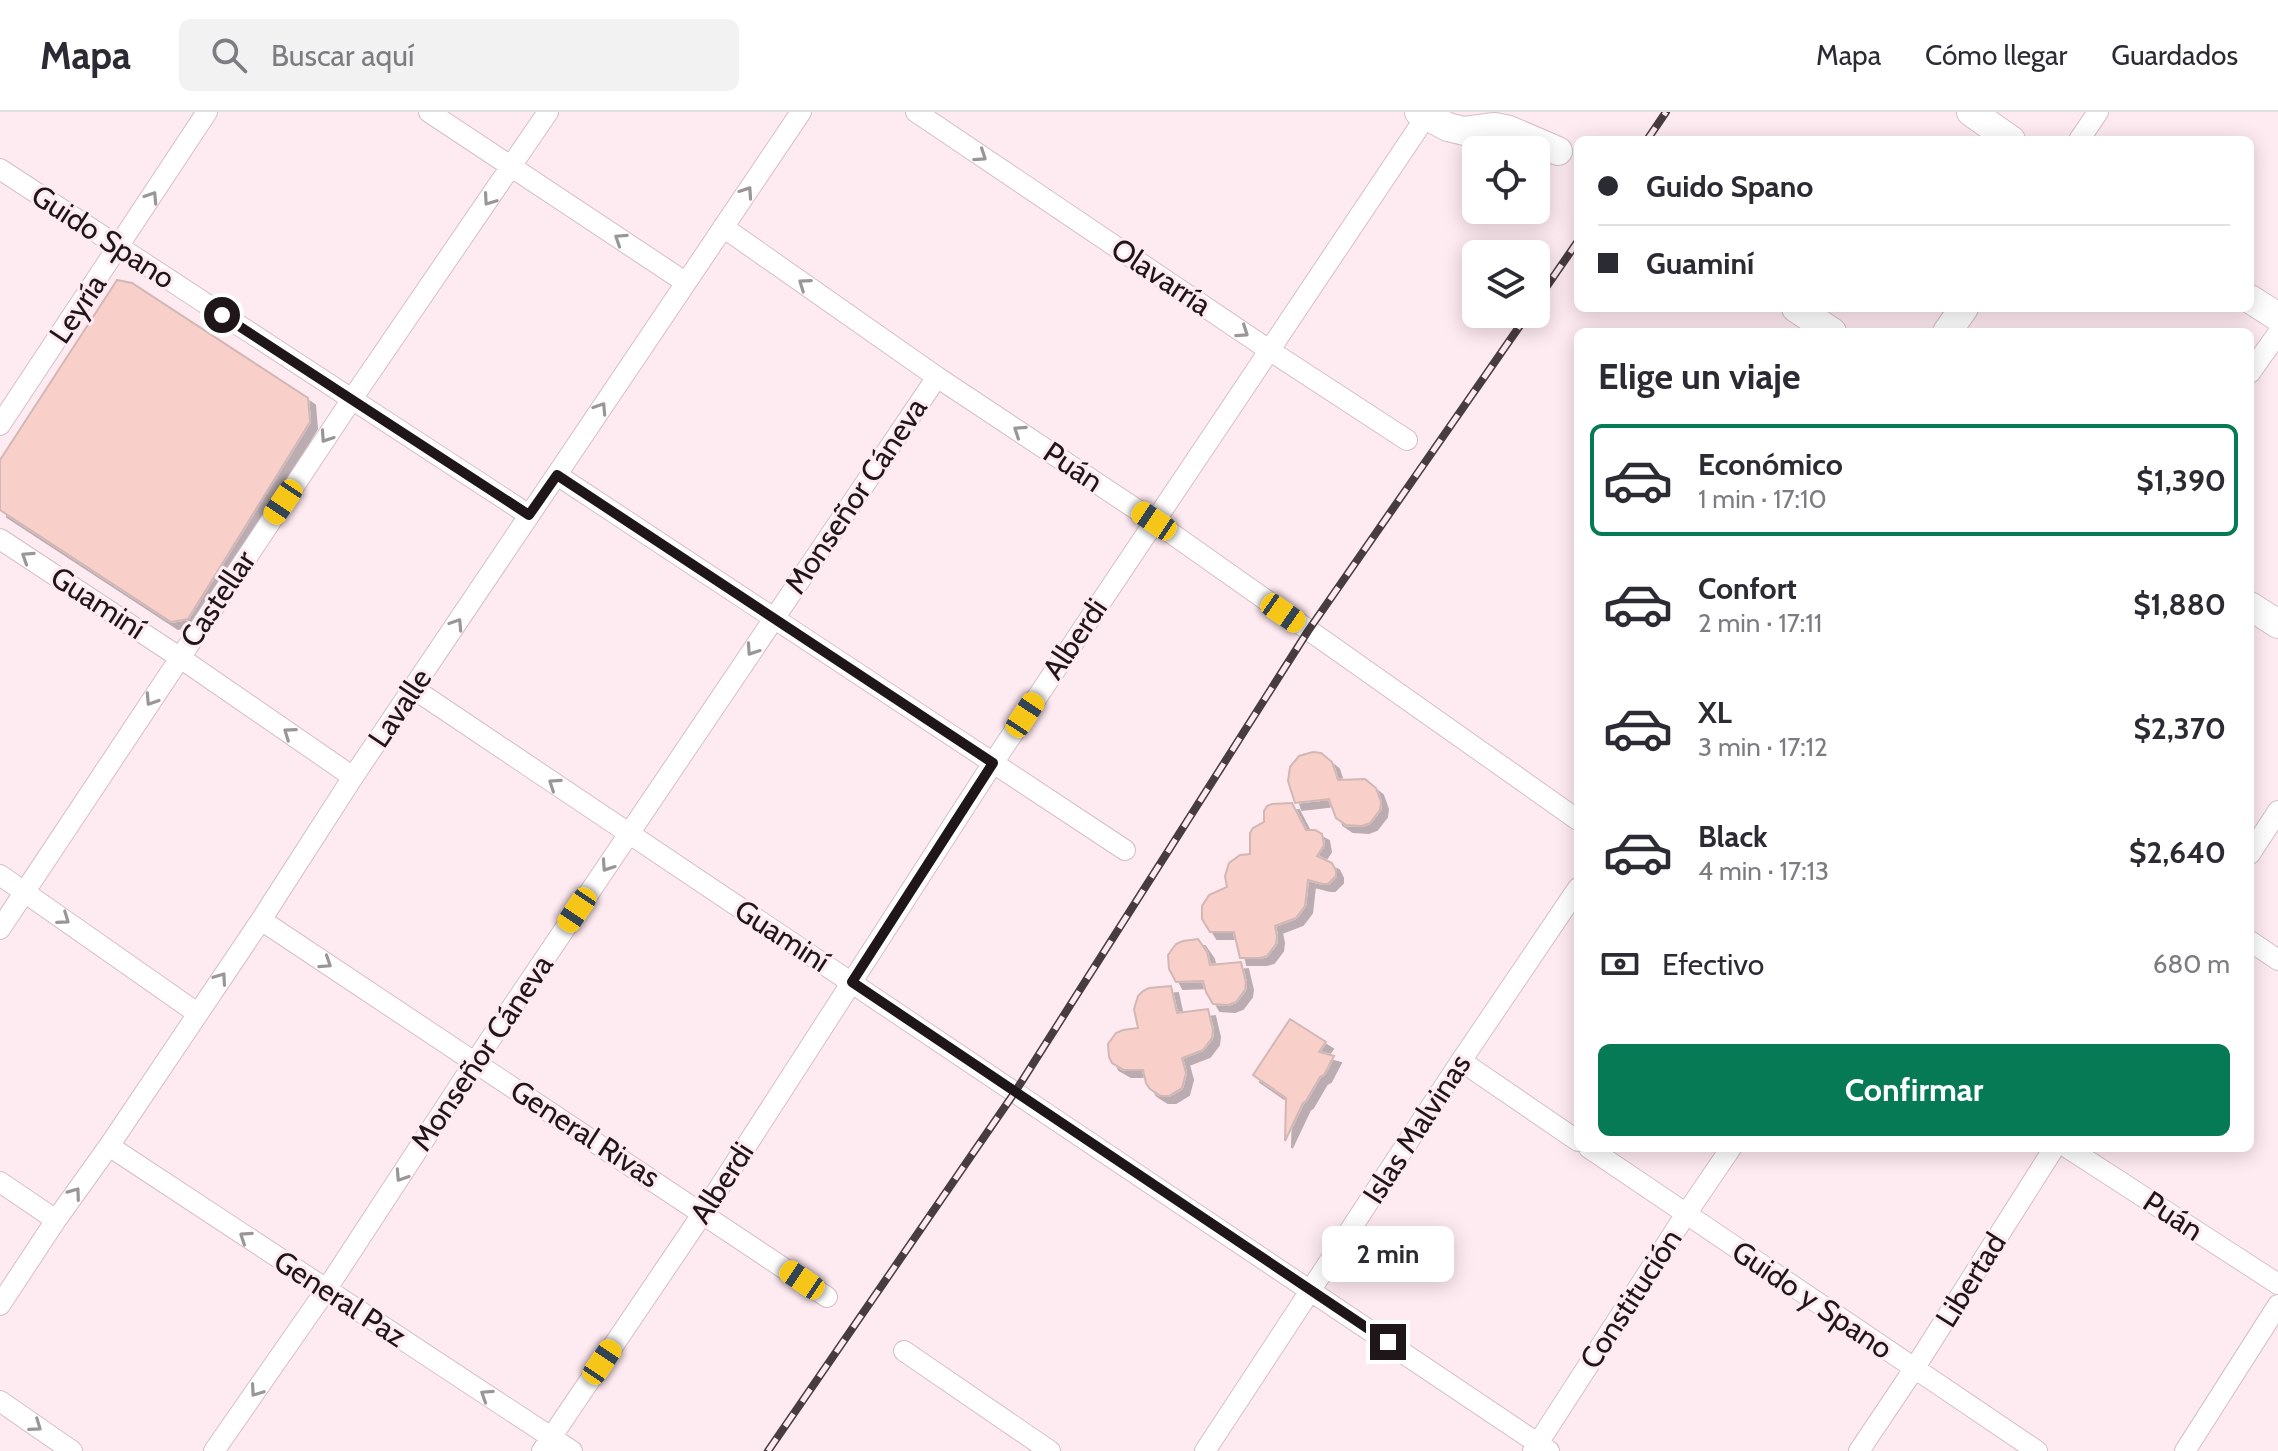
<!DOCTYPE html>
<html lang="es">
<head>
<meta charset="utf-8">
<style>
	body { margin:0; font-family:Cabin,sans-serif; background:#f2f2f3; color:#2b2b33; height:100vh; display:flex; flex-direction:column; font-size:30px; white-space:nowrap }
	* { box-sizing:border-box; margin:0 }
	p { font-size:26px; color:#7c7c81 }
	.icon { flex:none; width:44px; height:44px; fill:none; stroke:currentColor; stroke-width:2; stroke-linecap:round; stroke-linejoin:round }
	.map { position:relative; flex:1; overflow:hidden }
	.details { position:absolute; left:1574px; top:216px; width:680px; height:824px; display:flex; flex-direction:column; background:#fff; border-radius:12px; box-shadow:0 4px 20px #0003 }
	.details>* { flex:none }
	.top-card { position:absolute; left:1574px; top:24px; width:680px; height:176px; border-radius:12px; box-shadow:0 4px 20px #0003; display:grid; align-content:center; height:176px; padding:0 24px; background:#fff }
	.buttons { position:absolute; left:1462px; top:24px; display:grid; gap:16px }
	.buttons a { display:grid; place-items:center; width:88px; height:88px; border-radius:12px; background:#fff; box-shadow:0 4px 20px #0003; font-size:40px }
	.end { position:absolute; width:36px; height:36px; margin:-18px; border:10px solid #1f1619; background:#fff; box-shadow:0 0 0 4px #fff }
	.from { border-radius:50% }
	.bubble { position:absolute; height:56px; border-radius:12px; background:#fff; box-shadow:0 4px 20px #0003; font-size:26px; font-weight:700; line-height:56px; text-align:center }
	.car { position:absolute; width:24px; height:48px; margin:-24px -12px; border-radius:10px; box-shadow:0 0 6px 2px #0007; background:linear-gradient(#f5c518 24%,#345 0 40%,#f5c518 0 76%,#345 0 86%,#f5c518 0) }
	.top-card b { display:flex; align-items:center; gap:28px; height:76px; font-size:30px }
	.top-card b+b { border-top:2px solid #e1e1e2 }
	.top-card i { width:20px; height:20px; background:#2b2b33 }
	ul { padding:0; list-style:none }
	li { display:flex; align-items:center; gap:24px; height:112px; margin:0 16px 12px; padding:0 8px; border:4px solid transparent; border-radius:12px }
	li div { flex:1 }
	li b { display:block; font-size:30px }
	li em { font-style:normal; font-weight:700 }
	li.current { border-color:#067955 }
	li>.icon { width:72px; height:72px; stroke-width:1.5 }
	h2 { padding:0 24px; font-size:36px; line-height:96px }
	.pay { display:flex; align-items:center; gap:20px; height:88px; padding:0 24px; font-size:30px }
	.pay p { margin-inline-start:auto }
	.button { display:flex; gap:16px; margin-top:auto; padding:16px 24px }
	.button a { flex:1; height:92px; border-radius:12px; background:#067955; color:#fff; font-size:32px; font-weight:700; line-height:92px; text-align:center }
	header { display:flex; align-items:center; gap:48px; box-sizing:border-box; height:112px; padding:0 40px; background:#fff; border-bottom:2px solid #e1e1e2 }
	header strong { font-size:38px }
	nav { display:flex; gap:44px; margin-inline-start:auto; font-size:28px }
	.search { width:560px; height:72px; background:#f2f2f3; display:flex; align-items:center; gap:20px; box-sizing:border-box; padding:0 28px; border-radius:12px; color:#7c7c81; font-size:30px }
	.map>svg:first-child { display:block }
	.building { fill:#f9cfc9; stroke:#d1b8b5; stroke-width:2; filter:url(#shadow) }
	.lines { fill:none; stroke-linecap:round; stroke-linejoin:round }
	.street-casing { stroke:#d6bfc7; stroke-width:22 }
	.secondary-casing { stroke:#d6bfc7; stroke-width:30 }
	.street { stroke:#fff; stroke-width:20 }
	.secondary { stroke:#fff; stroke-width:28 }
	.rail-casing { stroke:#473c40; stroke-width:8 }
	.rail { stroke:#feeaf1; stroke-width:5; stroke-dasharray:15; stroke-linecap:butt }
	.oneway { stroke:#9a9698 }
	.route { stroke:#1f1619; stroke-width:10 }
	.labels { text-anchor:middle; stroke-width:6; stroke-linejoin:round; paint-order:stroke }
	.street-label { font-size:30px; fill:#1f1619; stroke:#feeaf1 }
</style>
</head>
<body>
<header>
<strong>Mapa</strong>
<div class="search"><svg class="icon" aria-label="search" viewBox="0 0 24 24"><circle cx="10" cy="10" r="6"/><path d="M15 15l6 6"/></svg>Buscar aquí</div>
<nav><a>Mapa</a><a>Cómo llegar</a><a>Guardados</a></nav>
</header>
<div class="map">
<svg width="2278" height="1339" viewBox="0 0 2278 1339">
	<defs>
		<filter id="shadow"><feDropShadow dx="7" dy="7" stdDeviation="0" flood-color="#0004"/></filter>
	</defs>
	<rect width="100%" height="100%" fill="#feeaf1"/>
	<path class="building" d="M 117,168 L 132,171 L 308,286 L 310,310 L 188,507 L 171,510 L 0,398 L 0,348 Z
		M 1313,640 L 1321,641 L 1332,650 L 1338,668 L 1365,667 L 1376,676 L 1381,690 L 1380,698 L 1370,711 L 1362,714 L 1346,713 L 1336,706 L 1329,687 L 1295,691 L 1288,669 L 1290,655 L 1299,644 Z
		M 1292,691 L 1306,718 L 1315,718 L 1322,722 L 1324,733 L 1317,744 L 1332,751 L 1336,759 L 1336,764 L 1328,772 L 1323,772 L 1308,768 L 1305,794 L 1296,806 L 1275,814 L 1277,824 L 1276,832 L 1267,844 L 1260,846 L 1240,846 L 1234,820 L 1210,820 L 1202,807 L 1202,794 L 1209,783 L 1227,775 L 1225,764 L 1229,751 L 1240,743 L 1250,742 L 1250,721 L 1253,716 L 1264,710 L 1264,699 L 1267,694 L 1272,692 Z
		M 1198,827 L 1207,840 L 1210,853 L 1241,850 L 1246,871 L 1245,878 L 1236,890 L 1228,893 L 1213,892 L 1206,880 L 1203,869 L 1176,870 L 1169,857 L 1168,843 L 1176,832 L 1183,829 Z
		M 1171,874 L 1177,901 L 1208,897 L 1213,918 L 1212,926 L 1203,938 L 1182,946 L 1186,961 L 1182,976 L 1169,984 L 1161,984 L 1150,977 L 1146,971 L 1143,958 L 1124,958 L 1112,951 L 1109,945 L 1108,932 L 1116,921 L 1123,918 L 1138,916 L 1134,897 L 1138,884 L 1143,879 L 1149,876 Z
		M 1290,907 L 1326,930 L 1319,940 L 1334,944 L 1324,963 L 1320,965 L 1306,989 L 1303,991 L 1285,1029 L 1286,986 L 1253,963 Z"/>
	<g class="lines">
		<defs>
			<path id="street" d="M 429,0 L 685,170
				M 916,0 L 1269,238 L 1407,328
				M 2079,28 L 2098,0
				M 0,57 L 529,403
				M 723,115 L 937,265 L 1154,409 L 1578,708
				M 2250,261 L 2278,221
				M 0,313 L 207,0
				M 557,363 L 1125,738
				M 0,427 L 179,545 L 353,665
				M 414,577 L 1549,1339
				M 2250,742 L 2278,699
				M 0,763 L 197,901
				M 261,808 L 827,1185
				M 0,817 L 352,287 L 548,0
				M 2250,829 L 2278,848
				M 1461,949 L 1578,1029
				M 109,1034 L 572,1339
				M 1589,1036 L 2037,1339
				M 2068,1036 L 2278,1172
				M 0,1070 L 56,1108
				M 0,1193 L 56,1108 L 109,1034 L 261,808 L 353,665 L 801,0
				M 904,1239 L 1050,1339
				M 0,1289 L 72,1339
				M 214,1339 L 326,1178 L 475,950 L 937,265
				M 542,1339 L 703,1101 L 993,651 L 1429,0
				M 1205,1339 L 1461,949 L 1578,776
				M 1533,1339 L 1686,1102 L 1731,1036
				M 1859,1339 L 1914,1257 L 2054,1036
				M 2185,1339 L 2278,1193"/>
			<path id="secondary" d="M 1419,0 L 1448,15 L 1464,19 L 1495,15 L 1509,18 L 1558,39
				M 1971,0 L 2011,28
				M 2250,187 L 2278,205
				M 1796,196 L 1832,220
				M 1947,220 L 1964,196
				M 2250,494 L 2278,512"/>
		</defs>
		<use href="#street" class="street-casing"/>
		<use href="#secondary" class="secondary-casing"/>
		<use href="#street" class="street"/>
		<use href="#secondary" class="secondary"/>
		<defs>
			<path id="rail" d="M 1647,28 L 1666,0
				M 1536,190 L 1578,129
				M 768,1339 L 1015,980 L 1308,519 L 1528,202"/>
		</defs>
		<use href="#rail" class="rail-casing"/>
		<use href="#rail" class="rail"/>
	</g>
	<defs><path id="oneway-chevron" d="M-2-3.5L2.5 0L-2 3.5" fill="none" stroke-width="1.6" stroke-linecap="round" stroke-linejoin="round" transform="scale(2)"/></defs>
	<g class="oneway">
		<use href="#oneway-chevron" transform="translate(981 44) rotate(34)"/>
		<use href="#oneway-chevron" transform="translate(747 80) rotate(-56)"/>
		<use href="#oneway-chevron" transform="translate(152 85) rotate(-57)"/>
		<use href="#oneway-chevron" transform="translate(489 88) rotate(125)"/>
		<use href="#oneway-chevron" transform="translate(620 127) rotate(-147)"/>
		<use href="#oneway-chevron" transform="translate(804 172) rotate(-145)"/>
		<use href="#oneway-chevron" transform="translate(1243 220) rotate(34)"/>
		<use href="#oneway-chevron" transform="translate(601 296) rotate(-57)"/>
		<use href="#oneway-chevron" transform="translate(1019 319) rotate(-146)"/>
		<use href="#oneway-chevron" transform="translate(326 325) rotate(124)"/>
		<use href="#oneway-chevron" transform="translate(27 445) rotate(-147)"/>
		<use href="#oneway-chevron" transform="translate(457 512) rotate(-57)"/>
		<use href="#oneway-chevron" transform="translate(752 538) rotate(124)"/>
		<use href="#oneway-chevron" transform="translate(151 588) rotate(123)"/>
		<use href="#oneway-chevron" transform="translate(289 621) rotate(-145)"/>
		<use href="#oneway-chevron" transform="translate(554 672) rotate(-146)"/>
		<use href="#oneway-chevron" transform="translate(607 754) rotate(124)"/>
		<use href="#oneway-chevron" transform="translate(64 807) rotate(35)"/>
		<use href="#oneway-chevron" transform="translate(326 851) rotate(33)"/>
		<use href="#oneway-chevron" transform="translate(221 866) rotate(-55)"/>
		<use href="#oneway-chevron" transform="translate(401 1064) rotate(123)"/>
		<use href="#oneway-chevron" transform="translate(75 1081) rotate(-54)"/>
		<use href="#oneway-chevron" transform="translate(245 1125) rotate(-146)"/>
		<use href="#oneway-chevron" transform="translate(256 1279) rotate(125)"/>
		<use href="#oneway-chevron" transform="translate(486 1283) rotate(-147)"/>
		<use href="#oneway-chevron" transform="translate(36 1314) rotate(35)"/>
	</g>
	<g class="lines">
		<path class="route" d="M 222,203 L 529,403 L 557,363 L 993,651 L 852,870 L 1388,1230"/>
	</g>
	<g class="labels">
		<g class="street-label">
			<text transform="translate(103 125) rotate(33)" y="10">Guido Spano</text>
			<text transform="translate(1161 165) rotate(34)" y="10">Olavarría</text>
			<text transform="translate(78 197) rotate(-56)" y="10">Leyría</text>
			<text transform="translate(1073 355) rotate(34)" y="10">Puán</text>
			<text transform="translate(856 384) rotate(-56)" y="10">Monseñor Cáneva</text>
			<text transform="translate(218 487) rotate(-56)" y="10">Castellar</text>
			<text transform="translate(98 491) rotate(33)" y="10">Guaminí</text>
			<text transform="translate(1075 527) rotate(-56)" y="10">Alberdi</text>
			<text transform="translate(400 596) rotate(-56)" y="10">Lavalle</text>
			<text transform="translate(782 824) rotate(33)" y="10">Guaminí</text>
			<text transform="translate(482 941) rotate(-56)" y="10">Monseñor Cáneva</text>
			<text transform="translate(1417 1017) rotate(-57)" y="10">Islas Malvinas</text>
			<text transform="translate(585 1022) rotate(33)" y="10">General Rivas</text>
			<text transform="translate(722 1071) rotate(-57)" y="10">Alberdi</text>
			<text transform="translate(2173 1104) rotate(33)" y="10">Puán</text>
			<text transform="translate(1971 1168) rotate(-58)" y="10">Libertad</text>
			<text transform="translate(340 1187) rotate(33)" y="10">General Paz</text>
			<text transform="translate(1631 1187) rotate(-57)" y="10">Constitución</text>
			<text transform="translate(1812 1188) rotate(34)" y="10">Guido y Spano</text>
		</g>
	</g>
</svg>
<div class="buttons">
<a><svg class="icon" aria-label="locate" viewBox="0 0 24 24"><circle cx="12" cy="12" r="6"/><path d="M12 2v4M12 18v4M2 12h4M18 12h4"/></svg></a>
<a><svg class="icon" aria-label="layers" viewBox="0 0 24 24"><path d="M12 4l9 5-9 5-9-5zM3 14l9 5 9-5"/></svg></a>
</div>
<i class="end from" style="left:222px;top:203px"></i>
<i class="end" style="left:1388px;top:1230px"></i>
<div class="bubble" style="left:1322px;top:1114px;width:132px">2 min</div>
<i class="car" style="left:283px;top:390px;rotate:214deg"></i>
<i class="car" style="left:1154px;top:409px;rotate:304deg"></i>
<i class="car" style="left:1283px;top:501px;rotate:125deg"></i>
<i class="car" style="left:1025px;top:603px;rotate:33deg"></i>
<i class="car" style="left:577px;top:798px;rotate:214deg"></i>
<i class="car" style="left:802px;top:1168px;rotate:304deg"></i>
<i class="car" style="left:602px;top:1250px;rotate:34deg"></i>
<div class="top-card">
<b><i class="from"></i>Guido Spano</b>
<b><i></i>Guaminí</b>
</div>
<section class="details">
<h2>Elige un viaje</h2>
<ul>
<li class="current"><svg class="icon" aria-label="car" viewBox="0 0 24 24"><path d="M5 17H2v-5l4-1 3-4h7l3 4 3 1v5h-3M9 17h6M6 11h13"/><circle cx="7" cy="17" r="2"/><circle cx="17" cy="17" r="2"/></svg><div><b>Económico</b><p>1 min · 17:10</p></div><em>$1,390</em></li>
<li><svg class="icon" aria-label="car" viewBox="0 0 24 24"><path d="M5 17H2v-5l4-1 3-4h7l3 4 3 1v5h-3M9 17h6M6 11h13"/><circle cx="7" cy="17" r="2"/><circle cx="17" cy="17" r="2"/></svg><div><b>Confort</b><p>2 min · 17:11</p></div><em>$1,880</em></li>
<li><svg class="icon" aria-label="car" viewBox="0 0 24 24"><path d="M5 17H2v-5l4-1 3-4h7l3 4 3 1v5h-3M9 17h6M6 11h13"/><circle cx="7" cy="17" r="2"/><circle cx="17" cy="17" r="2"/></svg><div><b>XL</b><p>3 min · 17:12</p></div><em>$2,370</em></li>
<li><svg class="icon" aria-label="car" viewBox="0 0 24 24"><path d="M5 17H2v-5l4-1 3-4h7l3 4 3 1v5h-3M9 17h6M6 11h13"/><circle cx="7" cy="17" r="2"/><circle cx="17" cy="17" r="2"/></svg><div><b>Black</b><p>4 min · 17:13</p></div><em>$2,640</em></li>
</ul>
<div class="pay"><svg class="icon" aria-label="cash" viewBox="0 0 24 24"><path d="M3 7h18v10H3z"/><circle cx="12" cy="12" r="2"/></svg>Efectivo<p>680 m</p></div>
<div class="button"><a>Confirmar</a></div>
</section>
</div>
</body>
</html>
